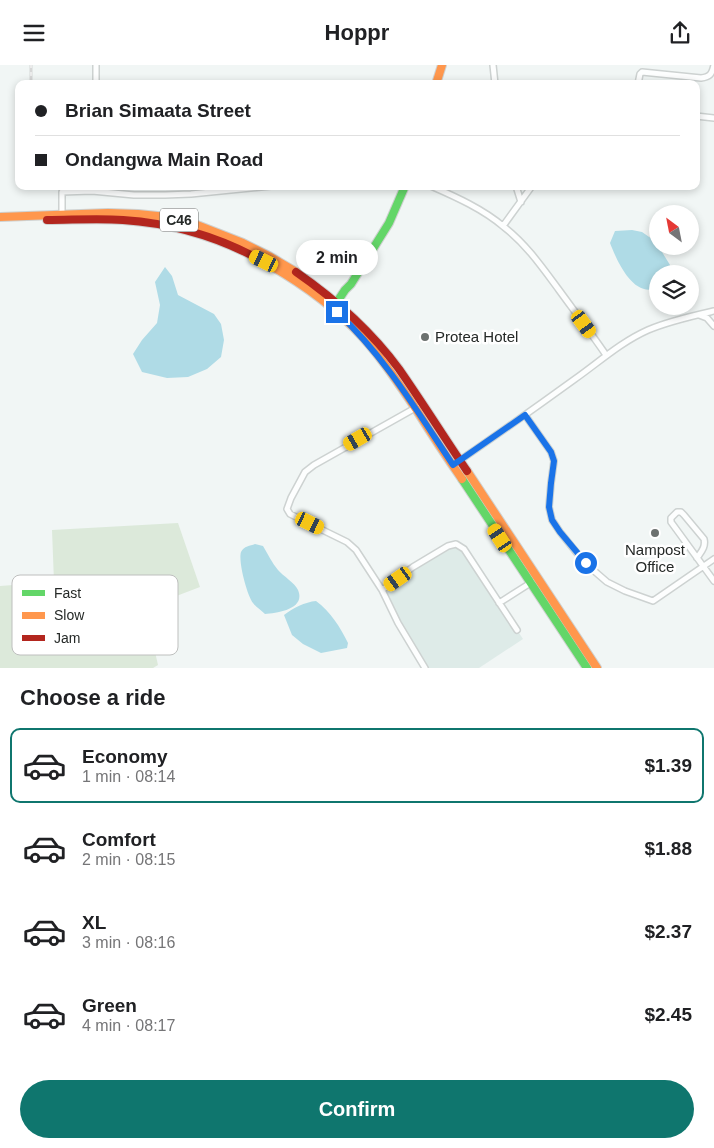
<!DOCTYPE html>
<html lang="en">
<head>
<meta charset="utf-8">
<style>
	body { margin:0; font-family:Arial,sans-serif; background:#f6f6f6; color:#202124; height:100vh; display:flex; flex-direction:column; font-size:19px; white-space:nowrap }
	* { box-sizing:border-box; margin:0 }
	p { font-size:16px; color:#757577 }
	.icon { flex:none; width:28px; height:28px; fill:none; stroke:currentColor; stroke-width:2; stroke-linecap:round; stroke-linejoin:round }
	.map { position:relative; height:603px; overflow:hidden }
	.side { display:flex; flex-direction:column; background:#fff; flex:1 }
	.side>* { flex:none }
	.hud { position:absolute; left:15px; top:15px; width:685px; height:110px; border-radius:10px; box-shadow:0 2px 8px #0003; display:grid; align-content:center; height:110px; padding:0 20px; background:#fff }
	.needle { width:32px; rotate:328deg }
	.fabs { position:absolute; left:649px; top:140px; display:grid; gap:10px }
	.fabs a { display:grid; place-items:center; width:50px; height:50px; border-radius:50%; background:#fff; box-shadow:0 2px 8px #0003; font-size:25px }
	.end { position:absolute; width:22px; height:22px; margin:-11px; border:6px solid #1a73e8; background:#fff; box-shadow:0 0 0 2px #fff }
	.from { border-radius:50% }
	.bubble { position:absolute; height:35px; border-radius:18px; background:#fff; box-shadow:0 2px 8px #0003; font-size:16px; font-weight:800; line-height:35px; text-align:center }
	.car { position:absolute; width:15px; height:30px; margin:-15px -8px; border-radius:6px; box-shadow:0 0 4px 1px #0007; background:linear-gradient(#f5c518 24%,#345 0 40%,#f5c518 0 76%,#345 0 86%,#f5c518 0) }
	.hud b { display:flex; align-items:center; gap:18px; height:48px; font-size:19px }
	.hud b+b { border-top:1px solid #e0e0e0 }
	.hud i { width:12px; height:12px; background:#202124 }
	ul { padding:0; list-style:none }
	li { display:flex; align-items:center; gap:15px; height:75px; margin:0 10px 8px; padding:0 10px; border:2px solid transparent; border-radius:10px }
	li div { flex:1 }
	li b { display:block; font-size:19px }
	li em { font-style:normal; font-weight:800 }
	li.active { border-color:#0f766e }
	li>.icon { width:45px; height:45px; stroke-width:1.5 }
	h2 { padding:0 20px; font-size:22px; line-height:60px }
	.button { display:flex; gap:10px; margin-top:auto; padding:10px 20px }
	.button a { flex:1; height:58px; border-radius:30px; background:#0f766e; color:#fff; font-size:20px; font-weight:800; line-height:58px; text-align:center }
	header { display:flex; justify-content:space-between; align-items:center; height:65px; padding:0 20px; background:#fff; font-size:22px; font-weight:800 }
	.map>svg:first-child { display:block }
	.built { fill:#deebe8 }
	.green { fill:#dce9da }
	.water { fill:#afdbe6 }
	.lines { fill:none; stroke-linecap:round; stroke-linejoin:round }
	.street-casing { stroke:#cdd2d1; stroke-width:8 }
	.fast-casing { stroke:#cfd1d0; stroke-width:10 }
	.slow-casing { stroke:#cfd1d0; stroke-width:10 }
	.jam-casing { stroke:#cfd1d0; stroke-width:10 }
	.street { stroke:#fdfefe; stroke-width:5 }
	.fast { stroke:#63d668; stroke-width:8 }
	.slow { stroke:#ff974d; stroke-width:8 }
	.jam { stroke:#b3261e; stroke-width:8 }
	.rail-casing { stroke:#d6d7d7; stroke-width:3 }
	.rail { stroke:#fff; stroke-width:1; stroke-dasharray:4; stroke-linecap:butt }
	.route { stroke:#1a73e8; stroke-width:6 }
	.poi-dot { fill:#6c716f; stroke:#fff; stroke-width:2 }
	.labels { text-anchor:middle; stroke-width:5; stroke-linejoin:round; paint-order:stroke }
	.shield { fill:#fff; stroke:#666968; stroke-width:1 }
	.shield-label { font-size:14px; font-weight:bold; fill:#252927 }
	.poi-label { font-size:15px; fill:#252927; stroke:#fff; text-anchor:start }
	.key { fill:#fff; stroke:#bebfbe; stroke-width:1 }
	.key-label { font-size:14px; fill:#252927 }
</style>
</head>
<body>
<header><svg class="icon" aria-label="menu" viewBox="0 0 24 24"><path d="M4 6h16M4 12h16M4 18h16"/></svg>Hoppr<svg class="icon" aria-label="share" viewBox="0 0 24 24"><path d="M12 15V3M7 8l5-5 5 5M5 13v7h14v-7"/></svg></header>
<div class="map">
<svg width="714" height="603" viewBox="0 0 714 603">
	<rect width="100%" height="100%" fill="#f1f6f5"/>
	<path class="built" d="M 456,479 L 464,484 L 523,574 L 479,603 L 425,603 L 382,525 L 413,502 Z"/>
	<path class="green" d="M 178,458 L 200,522 L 145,543 L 158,600 L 153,603 L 0,603 L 0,521 L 54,517 L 52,465 Z"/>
	<path class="water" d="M 632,165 L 642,167 L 652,174 L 662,187 L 670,200 L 669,209 L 658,209 L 657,223 C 633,233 617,196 610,178 L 615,166 Z
		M 165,202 L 172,211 L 178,230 L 214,249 L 221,259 L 224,275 L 221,292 L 207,304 L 188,312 L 167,313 L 142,307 L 133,289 L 142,275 L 157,258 L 160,240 L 155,217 Z
		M 255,479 L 263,481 C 268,489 272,498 278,505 C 283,511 295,518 298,525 C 306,544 278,548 265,549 C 261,545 256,542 253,538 C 247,530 238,496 241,487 C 244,481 250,481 255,479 Z
		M 316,536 C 331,547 340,562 348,578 L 347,583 L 321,588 L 303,579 L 292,570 L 284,550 C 293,543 305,537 316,536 Z"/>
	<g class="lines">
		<defs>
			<path id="street" d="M 493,0 L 495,19
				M 96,19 L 96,0
				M 638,19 L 640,9 L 642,7 L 701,13 C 710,12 712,9 714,0
				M 696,51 L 714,53
				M 431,121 C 456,132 483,144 504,162 C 526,179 542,202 559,225 C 575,247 591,268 606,290
				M 516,121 L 521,137
				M 62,152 L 62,127 L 92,126 L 134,130 L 165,130 L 191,129 L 271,121
				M 503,161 L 532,121
				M 699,250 L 707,253 L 714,261
				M 417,342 L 314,400 L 305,407 L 291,433 L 287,444 L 290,449 L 347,477 L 356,485 L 382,525 L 398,558 L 425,603
				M 525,350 L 551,387 L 554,396 L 551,418 L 549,442 L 552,455 L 560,467 L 585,498 L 607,517 L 625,526 L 653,536 L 714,494
				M 453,400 C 494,372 535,343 575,314 C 599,297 621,277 648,265 C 669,256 692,251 714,246
				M 697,493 C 701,487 706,482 704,474 L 684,450 L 681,447 L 677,447 L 671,453 L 671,457 L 714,516
				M 382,525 L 413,502 L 448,481 L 456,479 L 464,484 L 517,565
				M 499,538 L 532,517"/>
			<path id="fast" d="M 335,240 L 345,225 L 351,219 L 389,158 L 405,121
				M 462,414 L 587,603"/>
			<path id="slow" d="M 436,19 L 442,0
				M 0,152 L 108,148 L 138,149 L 167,152 L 197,160 L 243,178 L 269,191 L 296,207
				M 255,192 C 291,211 325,234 354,263 C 378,287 397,316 416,344 C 431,368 446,391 462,414
				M 467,406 L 597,603"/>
			<path id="jam" d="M 47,155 C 72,155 98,153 123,155 C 168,158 215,171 255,192
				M 296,207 C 335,234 371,266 399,304 C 422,337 444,372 467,406"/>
		</defs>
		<use href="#street" class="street-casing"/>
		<use href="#fast" class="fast-casing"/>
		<use href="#slow" class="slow-casing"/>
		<use href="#jam" class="jam-casing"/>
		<use href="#street" class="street"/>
		<use href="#fast" class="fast"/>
		<use href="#slow" class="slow"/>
		<use href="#jam" class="jam"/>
		<defs>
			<path id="rail" d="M 31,19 L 31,0"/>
		</defs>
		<use href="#rail" class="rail-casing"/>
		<use href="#rail" class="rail"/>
	</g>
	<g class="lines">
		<path class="route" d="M 337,247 C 385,292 417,346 453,400 L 525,350 L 551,387 L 554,396 L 551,418 L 549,442 L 552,455 L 560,467 L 586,498"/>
	</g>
	<g class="poi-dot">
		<circle cx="425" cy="272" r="5"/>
		<circle cx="655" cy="468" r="5"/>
	</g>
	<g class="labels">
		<rect class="shield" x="160" y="143.5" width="38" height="23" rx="4"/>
		<g class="shield-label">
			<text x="179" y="160">C46</text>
		</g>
		<g class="poi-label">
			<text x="435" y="277">Protea Hotel</text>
			<text x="655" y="490" text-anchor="middle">Nampost<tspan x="655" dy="17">Office</tspan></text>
		</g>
	</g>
	<rect x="12" y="510" width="166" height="80" rx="8" class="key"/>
	<rect x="22" y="525" width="23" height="6" fill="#63d668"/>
	<rect x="22" y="547" width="23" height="7" fill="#ff974d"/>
	<rect x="22" y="570" width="23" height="6" fill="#b3261e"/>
	<g class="key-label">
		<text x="54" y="533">Fast</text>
		<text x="54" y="555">Slow</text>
		<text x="54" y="578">Jam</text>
	</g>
</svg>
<div class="fabs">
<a><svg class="needle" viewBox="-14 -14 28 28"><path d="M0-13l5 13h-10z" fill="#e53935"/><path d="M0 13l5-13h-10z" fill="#757577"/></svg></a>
<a><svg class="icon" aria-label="layers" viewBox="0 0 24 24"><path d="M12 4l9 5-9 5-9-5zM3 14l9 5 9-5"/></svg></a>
</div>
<i class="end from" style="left:586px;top:498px"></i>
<i class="end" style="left:337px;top:247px"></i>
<div class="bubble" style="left:296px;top:175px;width:82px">2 min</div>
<i class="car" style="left:264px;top:196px;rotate:296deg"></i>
<i class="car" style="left:584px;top:259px;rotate:144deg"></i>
<i class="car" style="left:358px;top:374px;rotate:240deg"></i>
<i class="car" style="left:310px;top:458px;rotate:116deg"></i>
<i class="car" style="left:500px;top:473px;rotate:327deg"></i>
<i class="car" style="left:398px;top:514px;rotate:235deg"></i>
<div class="hud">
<b><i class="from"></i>Brian Simaata Street</b>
<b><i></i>Ondangwa Main Road</b>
</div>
</div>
<section class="side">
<h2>Choose a ride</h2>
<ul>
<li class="active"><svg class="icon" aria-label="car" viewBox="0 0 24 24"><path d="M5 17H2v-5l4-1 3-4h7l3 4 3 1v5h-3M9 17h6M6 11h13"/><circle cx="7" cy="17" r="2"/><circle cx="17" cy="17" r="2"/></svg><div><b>Economy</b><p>1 min · 08:14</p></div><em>$1.39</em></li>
<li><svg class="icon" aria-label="car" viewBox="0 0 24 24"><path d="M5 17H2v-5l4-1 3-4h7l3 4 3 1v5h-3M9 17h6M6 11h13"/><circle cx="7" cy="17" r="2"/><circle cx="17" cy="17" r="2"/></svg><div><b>Comfort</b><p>2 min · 08:15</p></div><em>$1.88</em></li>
<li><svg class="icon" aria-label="car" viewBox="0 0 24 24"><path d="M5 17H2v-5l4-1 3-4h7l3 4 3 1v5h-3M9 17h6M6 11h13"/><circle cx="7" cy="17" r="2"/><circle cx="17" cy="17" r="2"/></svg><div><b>XL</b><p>3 min · 08:16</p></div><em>$2.37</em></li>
<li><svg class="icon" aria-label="car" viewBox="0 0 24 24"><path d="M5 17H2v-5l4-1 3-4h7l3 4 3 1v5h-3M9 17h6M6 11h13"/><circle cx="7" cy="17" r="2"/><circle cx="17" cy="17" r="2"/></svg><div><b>Green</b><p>4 min · 08:17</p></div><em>$2.45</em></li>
</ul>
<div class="button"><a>Confirm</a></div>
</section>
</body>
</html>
